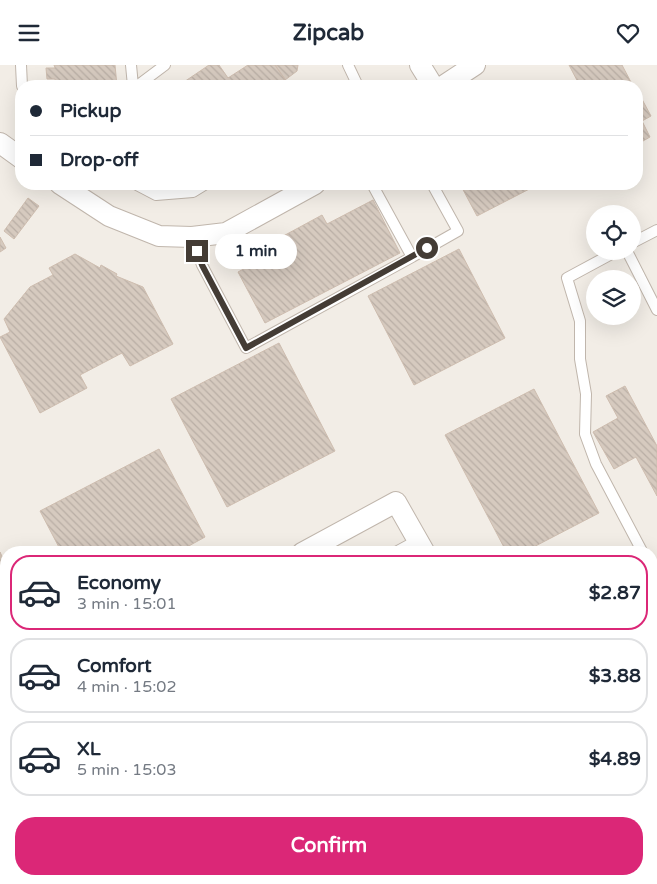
<!DOCTYPE html>
<html lang="en">
<head>
<meta charset="utf-8">
<style>
	body { margin:0; font-family:"Varela Round",sans-serif; background:#f6f6f7; color:#1f2937; height:100vh; display:flex; flex-direction:column; font-size:19px; white-space:nowrap }
	* { box-sizing:border-box; margin:0 }
	p { font-size:16px; color:#747a83 }
	.icon { flex:none; width:28px; height:28px; fill:none; stroke:currentColor; stroke-width:2; stroke-linecap:round; stroke-linejoin:round }
	.map { position:relative; flex:1; overflow:hidden }
	.panel { position:absolute; left:0px; top:481px; width:658px; height:339px; display:flex; flex-direction:column; background:#fff; border-radius:20px 20px 0 0; box-shadow:0 5px 20px #0002 }
	.panel>* { flex:none }
	.hud { position:absolute; left:15px; top:15px; width:628px; height:110px; border-radius:20px; box-shadow:0 5px 20px #0002; display:grid; align-content:center; height:110px; padding:0 15px; background:#fff }
	.tools { position:absolute; left:586px; top:140px; display:grid; gap:10px }
	.tools a { display:grid; place-items:center; width:55px; height:55px; border-radius:50%; background:#fff; box-shadow:0 5px 20px #0002; font-size:25px }
	.end { position:absolute; width:22px; height:22px; margin:-11px; border:6px solid #443c35; background:#fff; box-shadow:0 0 0 2px #fff }
	.from { border-radius:50% }
	.bubble { position:absolute; height:35px; border-radius:18px; background:#fff; box-shadow:0 5px 20px #0002; font-size:16px; font-weight:700; line-height:35px; text-align:center }
	.hud b { display:flex; align-items:center; gap:18px; height:48px; font-size:19px }
	.hud b+b { border-top:1px solid #e0e1e3 }
	.hud i { width:12px; height:12px; background:#1f2937 }
	ul { padding:9px 0 0; list-style:none }
	li { display:flex; align-items:center; gap:15px; height:75px; margin:0 10px 8px; padding:0 5px; border:2px solid #e0e1e3; border-radius:20px }
	li div { flex:1 }
	li b { display:block; font-size:19px }
	li em { font-style:normal; font-weight:700 }
	li.selected { border-color:#db2777 }
	li>.icon { width:45px; height:45px; stroke-width:1.5 }
	.button { display:flex; gap:10px; margin-top:auto; padding:10px 15px }
	.button a { flex:1; height:58px; border-radius:20px; background:#db2777; color:#fff; font-size:20px; font-weight:700; line-height:58px; text-align:center }
	header { display:flex; justify-content:space-between; align-items:center; height:65px; padding:0 15px; background:#fff; font-size:22px; font-weight:700 }
	.map>svg:first-child { display:block }
	.building { fill:url(#building-back-hatch); stroke:#cebdaf }
	.lines { fill:none; stroke-linecap:round; stroke-linejoin:round }
	.lane-casing { stroke:#c0b6ac; stroke-width:12 }
	.street-casing { stroke:#c0b6ac; stroke-width:22 }
	.secondary-casing { stroke:#d0b997; stroke-width:29 }
	.lane { stroke:#fff; stroke-width:10 }
	.street { stroke:#fff; stroke-width:20 }
	.secondary { stroke:#fce7c6; stroke-width:28 }
	.route { stroke:#443c35; stroke-width:6 }
</style>
</head>
<body>
<header><svg class="icon" aria-label="menu" viewBox="0 0 24 24"><path d="M4 6h16M4 12h16M4 18h16"/></svg>Zipcab<svg class="icon" aria-label="heart" viewBox="0 0 24 24"><path d="M12 20l-8-8c-3-5 5-10 8-4 3-6 11-1 8 4z"/></svg></header>
<div class="map">
<svg width="657" height="819" viewBox="0 0 657 819">
	<defs>
		<pattern id="building-back-hatch" width="6" height="6" patternUnits="userSpaceOnUse" patternTransform="scale(1.25)"><rect width="6" height="6" fill="#d6cabf"/><path d="M-1 5l2 2M0 0l6 6M5-1l2 2" fill="none" stroke="#b9aea5"/></pattern>
	</defs>
	<rect width="100%" height="100%" fill="#f2ede6"/>
	<path class="building" d="M 54,0 L 115,0 L 117,21 L 56,21 L 55,14 L 47,14 L 46,3 L 55,3 Z
		M 209,0 L 219,0 L 228,13 L 248,0 L 275,0 L 290,21 L 178,21 Z
		M 275,0 L 298,0 L 297,6 L 285,15 Z
		M 569,0 L 622,0 L 633,21 L 580,21 Z
		M 559,17 L 561,21 L 551,21 Z
		M 636,25 L 637,25 L 651,51 L 642,56 L 650,72 L 636,80 Z
		M 460,119 L 539,119 L 477,151 Z
		M 28,133 L 39,141 L 14,174 L 4,166 Z
		M 373,135 L 400,188 L 265,258 L 238,207 L 281,184 L 276,175 L 322,150 L 327,159 Z
		M 0,172 L 6,183 L 0,187 Z
		M 459,184 L 505,273 L 414,320 L 368,231 Z
		M 75,189 L 100,203 L 101,200 L 117,209 L 116,211 L 143,222 L 173,279 L 130,301 L 122,288 L 80,310 L 87,323 L 40,348 L 0,272 L 10,267 L 4,254 L 30,222 L 53,210 L 49,203 Z
		M 279,278 L 335,386 L 227,442 L 171,334 Z
		M 625,321 L 657,381 L 657,431 L 636,392 L 614,404 L 593,367 L 618,353 L 606,331 Z
		M 534,324 L 599,448 L 522,488 L 507,488 L 445,370 Z
		M 159,384 L 205,472 L 176,488 L 62,488 L 40,446 Z
		M 0,487 L 6,500 L 6,616 L 0,620 Z
		M 651,625 L 657,636 L 657,716 L 651,719 Z
		M 95,814 L 117,814 L 107,819 L 98,819 Z
		M 161,814 L 180,814 L 183,819 L 151,819 Z
		M 227,814 L 283,814 L 286,819 L 230,819 Z
		M 350,814 L 450,814 L 440,819 L 353,819 Z"/>
	<g class="lines">
		<defs>
			<path id="lane" d="M 21,0 L 22,21
				M 131,0 L 133,21
				M 348,0 L 358,21
				M 137,21 L 165,0
				M 135,119 L 156,130 L 193,127 L 206,119
				M 192,172 L 202,200 L 246,283 L 412,192 L 372,119
				M 632,178 L 657,165
				M 617,186 L 567,213 L 580,256 L 580,294 L 586,329 L 585,369 L 596,399 L 643,488
				M 627,186 L 657,245
				M 412,192 L 458,166 L 432,119
				M 394,488 L 418,475
				M 651,503 L 657,513
				M 651,796 L 657,807"/>
			<path id="street" d="M 420,0 L 433,21
				M 443,21 L 475,0
				M 0,78 L 21,93
				M 60,119 L 109,151 L 159,171 L 192,172 L 226,168 L 315,119
				M 302,488 L 396,437 L 425,488
				M 0,648 L 6,645"/>
			<path id="secondary" d="M 651,788 L 657,785
				M 592,819 L 602,814"/>
		</defs>
		<use href="#lane" class="lane-casing"/>
		<use href="#street" class="street-casing"/>
		<use href="#secondary" class="secondary-casing"/>
		<use href="#lane" class="lane"/>
		<use href="#street" class="street"/>
		<use href="#secondary" class="secondary"/>
	</g>
	<g class="lines">
		<path class="route" d="M 197,186 L 202,200 L 246,283 L 427,183"/>
	</g>
</svg>
<div class="tools">
<a><svg class="icon" aria-label="locate" viewBox="0 0 24 24"><circle cx="12" cy="12" r="6"/><path d="M12 2v4M12 18v4M2 12h4M18 12h4"/></svg></a>
<a><svg class="icon" aria-label="layers" viewBox="0 0 24 24"><path d="M12 4l9 5-9 5-9-5zM3 14l9 5 9-5"/></svg></a>
</div>
<i class="end from" style="left:427px;top:183px"></i>
<i class="end" style="left:197px;top:186px"></i>
<div class="bubble" style="left:215px;top:169px;width:82px">1 min</div>
<div class="hud">
<b><i class="from"></i>Pickup</b>
<b><i></i>Drop-off</b>
</div>
<section class="panel">
<ul>
<li class="selected"><svg class="icon" aria-label="car" viewBox="0 0 24 24"><path d="M5 17H2v-5l4-1 3-4h7l3 4 3 1v5h-3M9 17h6M6 11h13"/><circle cx="7" cy="17" r="2"/><circle cx="17" cy="17" r="2"/></svg><div><b>Economy</b><p>3 min · 15:01</p></div><em>$2.87</em></li>
<li><svg class="icon" aria-label="car" viewBox="0 0 24 24"><path d="M5 17H2v-5l4-1 3-4h7l3 4 3 1v5h-3M9 17h6M6 11h13"/><circle cx="7" cy="17" r="2"/><circle cx="17" cy="17" r="2"/></svg><div><b>Comfort</b><p>4 min · 15:02</p></div><em>$3.88</em></li>
<li><svg class="icon" aria-label="car" viewBox="0 0 24 24"><path d="M5 17H2v-5l4-1 3-4h7l3 4 3 1v5h-3M9 17h6M6 11h13"/><circle cx="7" cy="17" r="2"/><circle cx="17" cy="17" r="2"/></svg><div><b>XL</b><p>5 min · 15:03</p></div><em>$4.89</em></li>
</ul>
<div class="button"><a>Confirm</a></div>
</section>
</div>
</body>
</html>
